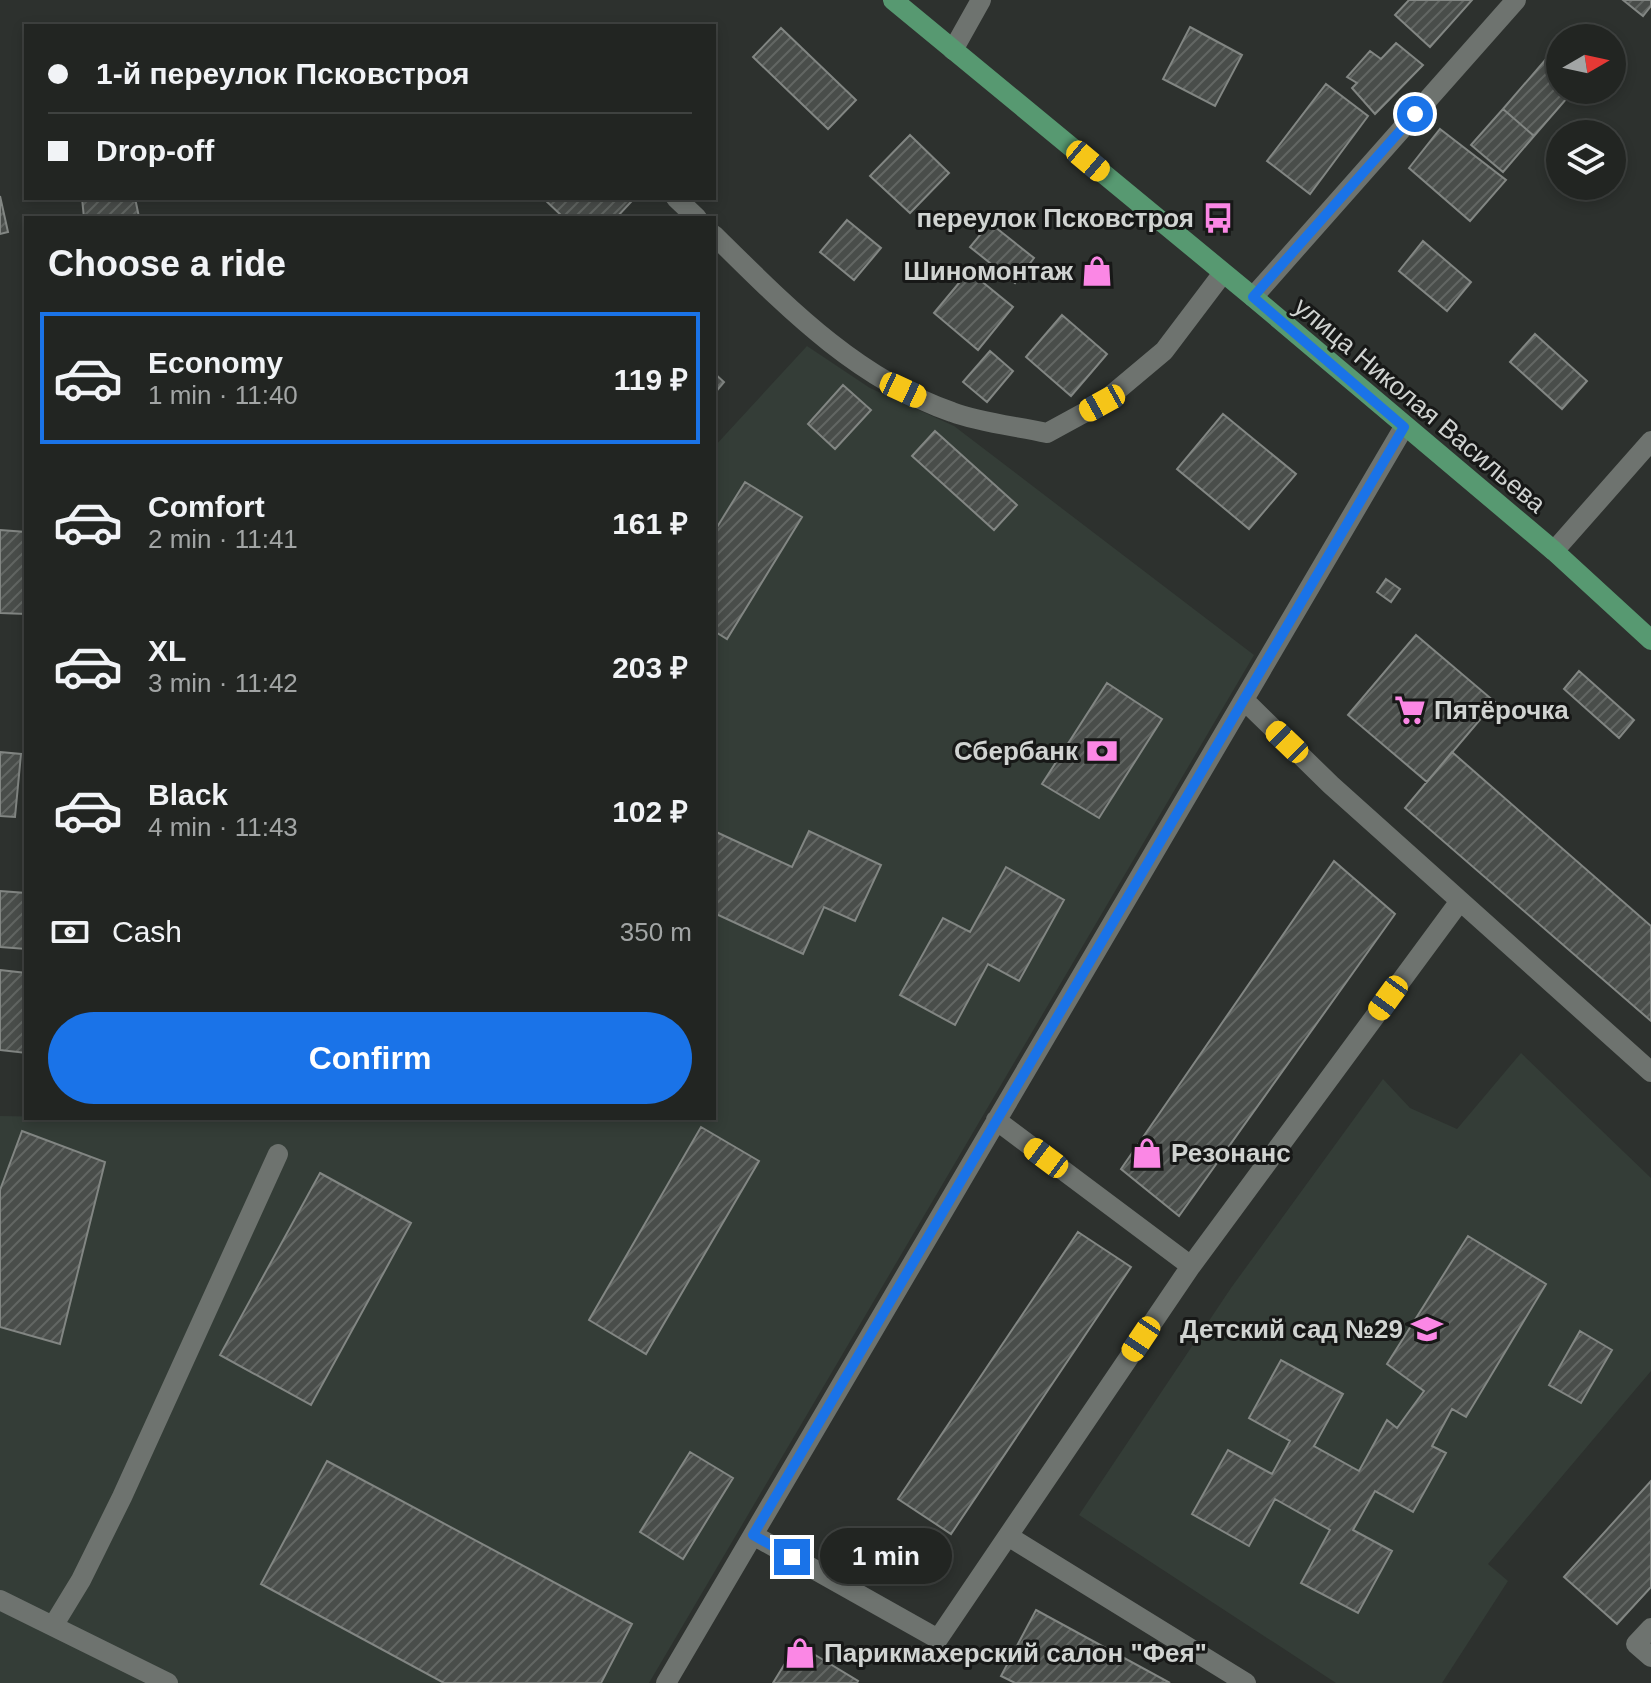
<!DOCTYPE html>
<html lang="en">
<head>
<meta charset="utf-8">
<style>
	body { margin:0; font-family:Helvetica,sans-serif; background:#2a2d2a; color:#f1f3f6; height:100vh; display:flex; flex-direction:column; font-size:30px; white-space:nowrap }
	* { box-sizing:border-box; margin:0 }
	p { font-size:26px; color:#a2a5a5 }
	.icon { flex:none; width:44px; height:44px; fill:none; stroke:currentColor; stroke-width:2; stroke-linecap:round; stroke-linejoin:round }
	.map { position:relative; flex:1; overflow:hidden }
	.sheet { position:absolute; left:24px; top:216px; width:692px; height:904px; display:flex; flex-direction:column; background:#222522; border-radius:0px; box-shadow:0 4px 12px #0003,0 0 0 2px #3f4240 }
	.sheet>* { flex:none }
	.top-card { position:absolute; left:24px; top:24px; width:692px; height:176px; border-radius:0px; box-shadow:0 4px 12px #0003,0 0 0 2px #3f4240; display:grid; align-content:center; height:176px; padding:0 24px; background:#222522 }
	.needle { width:52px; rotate:81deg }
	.buttons { position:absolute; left:1546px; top:24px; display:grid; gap:16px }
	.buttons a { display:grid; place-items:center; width:80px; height:80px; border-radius:50%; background:#222522; box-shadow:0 4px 12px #0003,0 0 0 2px #3f4240; font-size:40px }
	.end { position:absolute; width:36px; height:36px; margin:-18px; border:10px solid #1a73e8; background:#fff; box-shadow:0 0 0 4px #fff }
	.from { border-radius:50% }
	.bubble { position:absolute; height:56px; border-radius:28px; background:#222522; box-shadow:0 4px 12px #0003,0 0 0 2px #3f4240; font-size:26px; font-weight:700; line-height:56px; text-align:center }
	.car { position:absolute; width:24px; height:48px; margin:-24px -12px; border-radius:10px; box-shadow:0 0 6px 2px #0007; background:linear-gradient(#f5c518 24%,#345 0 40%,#f5c518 0 76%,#345 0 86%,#f5c518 0) }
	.top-card b { display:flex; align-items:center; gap:28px; height:76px; font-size:30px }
	.top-card b+b { border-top:2px solid #3f4240 }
	.top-card i { width:20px; height:20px; background:#f1f3f6 }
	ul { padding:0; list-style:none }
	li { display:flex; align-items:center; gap:24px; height:132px; margin:0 16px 12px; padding:0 8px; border:4px solid transparent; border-radius:0px }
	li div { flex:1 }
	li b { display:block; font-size:30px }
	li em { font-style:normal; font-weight:700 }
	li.on { border-color:#1a73e8 }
	li>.icon { width:72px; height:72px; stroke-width:1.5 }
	h2 { padding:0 24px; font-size:36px; line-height:96px }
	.pay { display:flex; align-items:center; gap:20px; height:88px; padding:0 24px; font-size:30px }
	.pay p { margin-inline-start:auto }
	.action { display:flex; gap:16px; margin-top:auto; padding:16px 24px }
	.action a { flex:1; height:92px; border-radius:48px; background:#1a73e8; color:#fff; font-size:32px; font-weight:700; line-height:92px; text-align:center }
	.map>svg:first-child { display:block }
	.built { fill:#343d37 }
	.building { fill:url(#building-hatch); stroke:#828683; stroke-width:2 }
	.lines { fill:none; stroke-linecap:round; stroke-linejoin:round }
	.minor { stroke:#6e736f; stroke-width:20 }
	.major { stroke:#579971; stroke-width:20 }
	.route { stroke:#1a73e8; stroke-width:10 }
	.labels { text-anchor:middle; stroke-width:6; stroke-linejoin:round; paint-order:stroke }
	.poi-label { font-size:26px; font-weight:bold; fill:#d0d3d1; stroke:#171817; text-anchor:end }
	.street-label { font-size:26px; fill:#d0d3d1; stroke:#171817 }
</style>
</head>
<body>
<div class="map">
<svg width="1651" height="1683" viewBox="0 0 1651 1683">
	<defs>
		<pattern id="building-hatch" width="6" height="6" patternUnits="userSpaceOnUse" patternTransform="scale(2)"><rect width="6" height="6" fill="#494d4a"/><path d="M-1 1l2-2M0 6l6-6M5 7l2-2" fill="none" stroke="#626663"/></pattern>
	</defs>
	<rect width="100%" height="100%" fill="#2d312e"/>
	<path class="built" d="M 807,346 L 870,388 L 954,426 L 1254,655 L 649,1683 L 0,1683 L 0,1116 L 231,1120 L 233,1118 L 714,1118 L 714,447 Z
		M 1521,1053 L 1651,1178 L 1651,1371 L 1488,1564 L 1508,1581 L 1442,1683 L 1336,1683 L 1079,1515 L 1231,1288 L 1383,1079 L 1410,1108 L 1457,1129 Z"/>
	<path class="building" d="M 1409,0 L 1472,0 L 1430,47 L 1395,15 Z
		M 1623,0 L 1651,0 L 1651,6 L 1643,16 Z
		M 1190,27 L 1242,55 L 1215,106 L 1163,79 Z
		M 781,28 L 856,100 L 828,129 L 753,57 Z
		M 1396,43 L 1423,65 L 1375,114 L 1352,88 L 1357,83 L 1347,77 L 1370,51 L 1381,59 Z
		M 1547,58 L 1560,69 L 1560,90 L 1574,90 L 1534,136 L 1503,109 Z
		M 1326,84 L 1368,116 L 1310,194 L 1267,161 Z
		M 1503,109 L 1534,136 L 1503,172 L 1471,145 Z
		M 1440,129 L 1506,180 L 1470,221 L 1409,168 Z
		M 910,135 L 949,173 L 910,213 L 870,176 Z
		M 0,196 L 8,232 L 0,234 Z
		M 82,198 L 135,198 L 139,217 L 84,218 Z
		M 543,198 L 628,198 L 631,202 L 616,218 L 564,218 Z
		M 847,220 L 881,248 L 854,280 L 820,252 Z
		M 990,223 L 1034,258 L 1015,283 L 970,247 Z
		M 1423,241 L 1471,282 L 1447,311 L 1399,271 Z
		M 969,271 L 1013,307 L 978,350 L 934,313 Z
		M 1062,315 L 1107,354 L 1071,396 L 1026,357 Z
		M 1535,334 L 1587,381 L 1562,409 L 1510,362 Z
		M 990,351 L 1013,371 L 987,402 L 963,382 Z
		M 714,373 L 724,382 L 714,394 Z
		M 843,385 L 871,410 L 835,449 L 808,424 Z
		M 1223,414 L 1296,474 L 1249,529 L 1177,469 Z
		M 935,431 L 1017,505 L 994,530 L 912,456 Z
		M 745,482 L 802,517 L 727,639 L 714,631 L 714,532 Z
		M 0,530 L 26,532 L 26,614 L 0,613 Z
		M 1386,579 L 1400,589 L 1391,602 L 1377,592 Z
		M 1416,635 L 1495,702 L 1427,782 L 1348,715 Z
		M 1579,671 L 1634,720 L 1619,738 L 1564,689 Z
		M 1107,683 L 1162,719 L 1099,818 L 1042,784 Z
		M 0,752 L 21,754 L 15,817 L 0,816 Z
		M 1452,752 L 1651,926 L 1651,1021 L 1405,808 Z
		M 714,831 L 792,867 L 809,831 L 881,865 L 855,921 L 824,907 L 803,954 L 714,913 Z
		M 1334,861 L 1395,914 L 1179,1216 L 1121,1169 Z
		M 1006,867 L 1064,900 L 1019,981 L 988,964 L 955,1025 L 900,995 L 943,918 L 970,932 Z
		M 0,891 L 26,893 L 26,949 L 0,947 Z
		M 0,970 L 26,973 L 26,1053 L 0,1050 Z
		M 701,1127 L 759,1161 L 646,1354 L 589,1320 Z
		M 22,1131 L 105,1162 L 60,1344 L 0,1327 L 0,1190 Z
		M 320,1173 L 411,1223 L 311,1405 L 220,1355 Z
		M 1078,1232 L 1131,1267 L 951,1534 L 898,1499 Z
		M 1468,1236 L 1546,1284 L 1466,1417 L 1452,1409 L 1432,1446 L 1446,1453 L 1413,1512 L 1375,1491 L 1353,1530 L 1392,1551 L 1358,1613 L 1301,1583 L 1330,1530 L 1275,1499 L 1249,1546 L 1192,1514 L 1228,1450 L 1272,1474 L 1290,1441 L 1249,1418 L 1281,1360 L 1343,1394 L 1314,1446 L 1359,1471 L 1387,1420 L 1397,1428 L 1424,1391 L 1387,1364 Z
		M 1580,1331 L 1612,1350 L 1581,1403 L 1549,1385 Z
		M 690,1452 L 733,1478 L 683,1559 L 640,1532 Z
		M 327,1461 L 632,1624 L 601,1683 L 444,1683 L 261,1584 Z
		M 1651,1481 L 1651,1587 L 1617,1624 L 1564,1577 Z
		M 1036,1610 L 1170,1683 L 1015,1683 L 1001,1676 Z
		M 797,1644 L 858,1681 L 857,1683 L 773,1683 Z"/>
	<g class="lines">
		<path class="minor" d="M 953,50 L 981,0
			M 676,198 L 697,218
			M 714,235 C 785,305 855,378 952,412 C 981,423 1016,426 1047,433 L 1102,403 L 1164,351 L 1223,273
			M 1253,297 L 1516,0
			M 1554,551 L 1651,441
			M 1244,700 L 1331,785 L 1651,1072
			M 1191,1266 L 1460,901
			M 753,1535 L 938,1639 L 1191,1266 L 996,1120
			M 1008,1536 L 1246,1683
			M 0,1600 L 168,1683
			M 53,1626 L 81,1580 L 122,1497 L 278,1154
			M 1651,1628 L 1636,1644 L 1651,1657
			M 666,1683 L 1404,427"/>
		<path class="major" d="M 893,0 L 1253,297 L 1554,551 L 1651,640"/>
	</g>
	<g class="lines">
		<path class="route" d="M 792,1557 L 753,1535 L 1404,427 L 1253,297 L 1415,114"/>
	</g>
	<defs>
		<symbol id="bus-bare" viewBox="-9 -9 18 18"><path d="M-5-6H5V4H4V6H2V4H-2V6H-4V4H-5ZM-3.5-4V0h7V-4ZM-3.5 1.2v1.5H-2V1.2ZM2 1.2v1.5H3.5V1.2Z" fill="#fb87e5" stroke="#171817" stroke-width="2.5" paint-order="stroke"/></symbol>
		<symbol id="shop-bare" viewBox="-9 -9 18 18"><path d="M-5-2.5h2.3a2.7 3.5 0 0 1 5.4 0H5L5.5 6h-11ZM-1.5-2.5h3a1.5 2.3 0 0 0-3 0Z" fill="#fb87e5" stroke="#171817" stroke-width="2.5" paint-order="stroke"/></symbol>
		<symbol id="supermarket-bare" viewBox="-9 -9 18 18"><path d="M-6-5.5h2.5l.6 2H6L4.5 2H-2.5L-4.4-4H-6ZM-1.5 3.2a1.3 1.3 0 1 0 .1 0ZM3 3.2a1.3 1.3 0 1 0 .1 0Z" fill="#fb87e5" stroke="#171817" stroke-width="2.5" paint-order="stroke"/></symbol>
		<symbol id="bank-bare" viewBox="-9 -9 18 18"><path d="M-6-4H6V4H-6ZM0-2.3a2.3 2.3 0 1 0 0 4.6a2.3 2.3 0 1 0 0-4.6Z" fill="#fb87e5" stroke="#171817" stroke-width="2.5" paint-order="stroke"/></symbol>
		<symbol id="school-bare" viewBox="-9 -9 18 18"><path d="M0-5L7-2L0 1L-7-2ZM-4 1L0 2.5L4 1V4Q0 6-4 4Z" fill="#fb87e5" stroke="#171817" stroke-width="2.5" paint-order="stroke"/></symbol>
	</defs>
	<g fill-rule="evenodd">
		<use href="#bus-bare" x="1196" y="196" width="44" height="44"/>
		<use href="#shop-bare" x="1075" y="249" width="44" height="44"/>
		<use href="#supermarket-bare" x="1388" y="688" width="44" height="44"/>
		<use href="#bank-bare" x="1080" y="729" width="44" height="44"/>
		<use href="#shop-bare" x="1125" y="1131" width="44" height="44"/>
		<use href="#school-bare" x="1405" y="1307" width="44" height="44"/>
		<use href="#shop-bare" x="778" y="1631" width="44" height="44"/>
	</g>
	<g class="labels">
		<g class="poi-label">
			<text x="1194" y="227">переулок Псковстроя</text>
			<text x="1073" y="280">Шиномонтаж</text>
			<text x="1434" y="719" text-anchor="start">Пятёрочка</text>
			<text x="1078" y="760">Сбербанк</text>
			<text x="1171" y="1162" text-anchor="start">Резонанс</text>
			<text x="1403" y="1338">Детский сад №29</text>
			<text x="824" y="1662" text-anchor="start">Парикмахерский салон "Фея"</text>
		</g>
		<g class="street-label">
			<text transform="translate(1420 405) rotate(40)" y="9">улица Николая Васильева</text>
		</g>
	</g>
</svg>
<div class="buttons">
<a><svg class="needle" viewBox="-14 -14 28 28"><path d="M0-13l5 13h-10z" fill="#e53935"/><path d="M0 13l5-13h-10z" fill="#a2a5a5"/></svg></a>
<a><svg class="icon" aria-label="layers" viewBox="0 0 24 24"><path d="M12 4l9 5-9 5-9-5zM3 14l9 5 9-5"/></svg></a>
</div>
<i class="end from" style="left:1415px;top:114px"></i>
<i class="end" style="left:792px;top:1557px"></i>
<div class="bubble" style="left:820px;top:1528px;width:132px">1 min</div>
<i class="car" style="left:1088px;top:161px;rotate:130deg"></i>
<i class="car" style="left:903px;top:390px;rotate:115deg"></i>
<i class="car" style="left:1102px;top:403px;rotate:241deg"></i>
<i class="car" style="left:1287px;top:742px;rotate:314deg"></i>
<i class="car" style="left:1388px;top:998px;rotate:216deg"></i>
<i class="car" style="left:1046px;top:1158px;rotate:307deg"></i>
<i class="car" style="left:1141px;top:1339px;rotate:214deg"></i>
<div class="top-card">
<b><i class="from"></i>1-й переулок Псковстроя</b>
<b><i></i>Drop-off</b>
</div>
<section class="sheet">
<h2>Choose a ride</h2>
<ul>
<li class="on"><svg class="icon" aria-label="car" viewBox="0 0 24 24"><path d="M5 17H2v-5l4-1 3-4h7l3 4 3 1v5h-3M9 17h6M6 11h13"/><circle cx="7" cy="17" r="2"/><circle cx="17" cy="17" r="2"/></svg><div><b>Economy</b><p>1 min · 11:40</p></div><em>119 ₽</em></li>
<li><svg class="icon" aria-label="car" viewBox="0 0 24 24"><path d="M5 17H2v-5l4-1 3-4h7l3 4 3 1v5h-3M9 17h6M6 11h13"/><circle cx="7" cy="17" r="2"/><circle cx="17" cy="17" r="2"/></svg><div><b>Comfort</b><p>2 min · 11:41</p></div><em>161 ₽</em></li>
<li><svg class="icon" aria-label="car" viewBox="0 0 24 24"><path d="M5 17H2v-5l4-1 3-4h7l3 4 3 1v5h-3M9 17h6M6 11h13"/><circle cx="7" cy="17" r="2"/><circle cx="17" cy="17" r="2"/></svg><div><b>XL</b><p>3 min · 11:42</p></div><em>203 ₽</em></li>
<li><svg class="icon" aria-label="car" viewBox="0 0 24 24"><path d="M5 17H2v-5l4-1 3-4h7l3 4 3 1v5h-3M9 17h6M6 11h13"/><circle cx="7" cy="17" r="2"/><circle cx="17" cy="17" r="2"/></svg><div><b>Black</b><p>4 min · 11:43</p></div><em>102 ₽</em></li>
</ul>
<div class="pay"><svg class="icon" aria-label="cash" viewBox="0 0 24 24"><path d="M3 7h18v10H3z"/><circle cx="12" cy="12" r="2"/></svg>Cash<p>350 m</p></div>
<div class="action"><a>Confirm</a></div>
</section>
</div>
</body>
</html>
